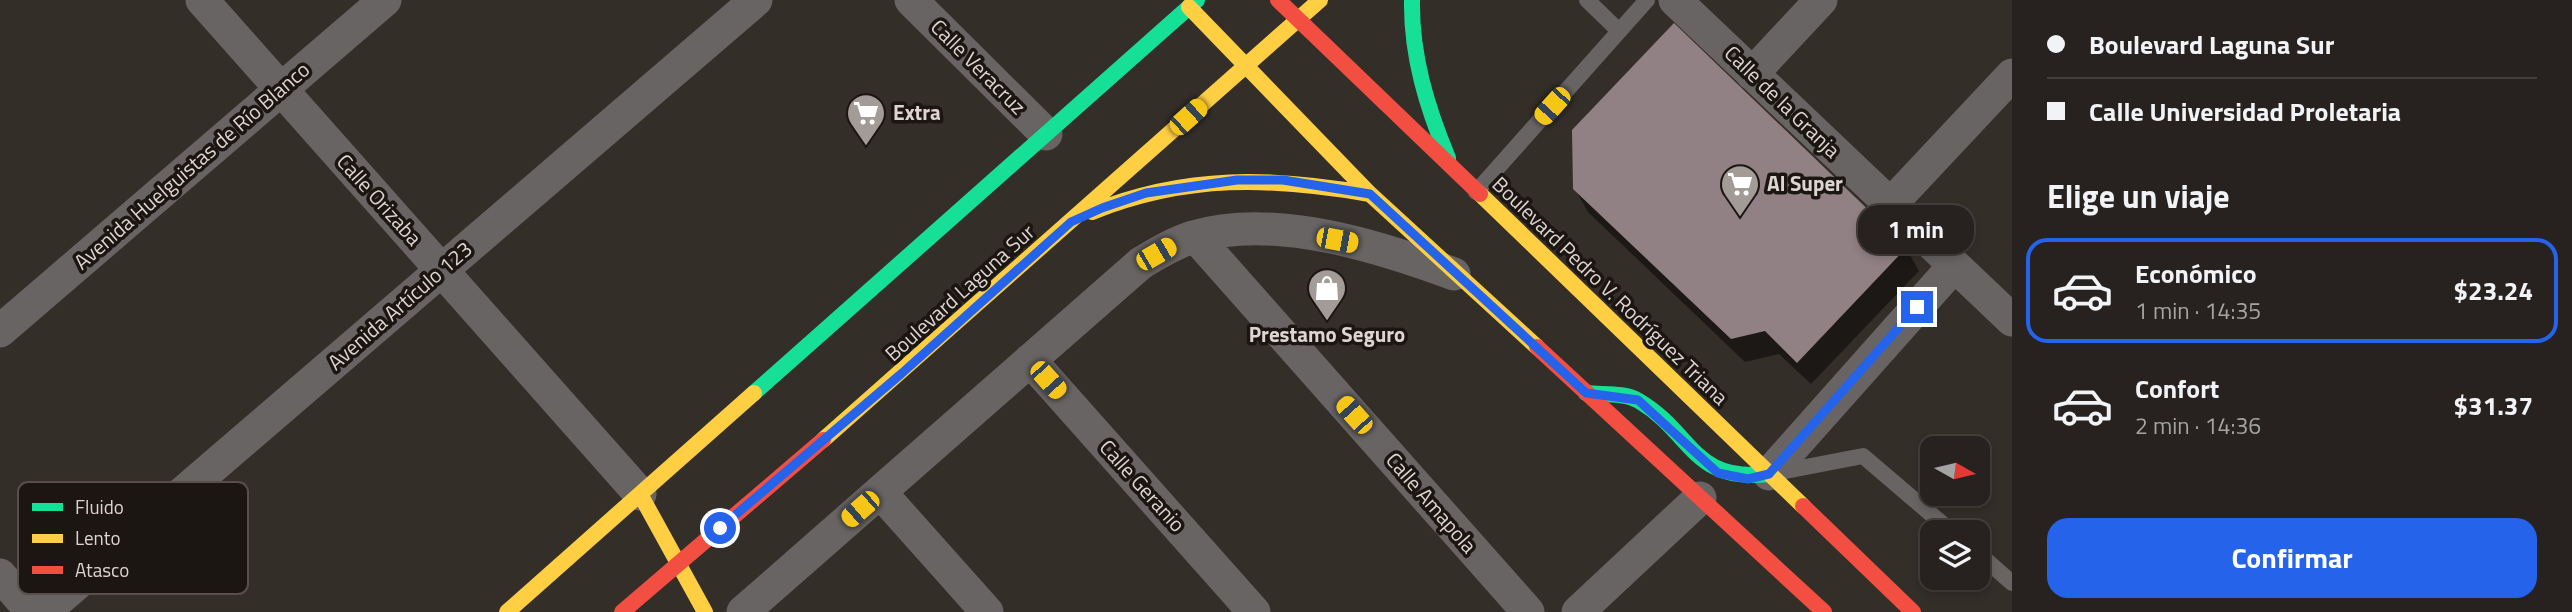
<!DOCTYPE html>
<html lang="es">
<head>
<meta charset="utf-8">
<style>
	body { margin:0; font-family:"Titillium Web",sans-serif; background:#2f2a28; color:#f1f3f6; height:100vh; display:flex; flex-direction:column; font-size:26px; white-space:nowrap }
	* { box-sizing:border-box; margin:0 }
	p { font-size:23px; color:#a4a4a4 }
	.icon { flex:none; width:38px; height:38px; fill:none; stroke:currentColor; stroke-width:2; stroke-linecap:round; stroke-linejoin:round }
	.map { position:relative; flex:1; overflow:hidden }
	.details { display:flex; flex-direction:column; background:#27221f; width:560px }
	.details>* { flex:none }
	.hud { display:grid; align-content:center; height:154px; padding:0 35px; background:#27221f }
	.needle { width:46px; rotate:98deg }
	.controls { position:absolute; left:1920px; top:436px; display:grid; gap:14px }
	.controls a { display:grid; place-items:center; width:70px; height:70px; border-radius:14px; background:#27221f; box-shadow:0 4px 10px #0003,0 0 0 2px #433f3d; font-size:35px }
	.end { position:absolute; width:32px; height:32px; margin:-16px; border:9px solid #2563eb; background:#fff; box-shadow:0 0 0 4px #fff }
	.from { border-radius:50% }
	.bubble { position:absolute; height:49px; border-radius:21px; background:#27221f; box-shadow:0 4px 10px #0003,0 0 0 2px #433f3d; font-size:23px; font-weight:700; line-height:49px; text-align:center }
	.car { position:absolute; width:21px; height:42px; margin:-21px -10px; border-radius:9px; box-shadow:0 0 5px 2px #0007; background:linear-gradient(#f5c518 24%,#345 0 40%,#f5c518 0 76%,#345 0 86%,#f5c518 0) }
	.hud b { display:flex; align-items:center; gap:24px; height:66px; font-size:26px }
	.hud b+b { border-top:2px solid #433f3d }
	.hud i { width:18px; height:18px; background:#f1f3f6 }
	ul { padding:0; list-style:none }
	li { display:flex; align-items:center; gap:21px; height:105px; margin:0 14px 10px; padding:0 21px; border:4px solid transparent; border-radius:21px }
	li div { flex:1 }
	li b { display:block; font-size:26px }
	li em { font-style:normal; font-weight:700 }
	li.selected { border-color:#2563eb }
	li>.icon { width:63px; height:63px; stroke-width:1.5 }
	h2 { padding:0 35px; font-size:32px; line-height:84px }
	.action { display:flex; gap:14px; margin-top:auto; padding:14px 35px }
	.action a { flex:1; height:80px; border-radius:21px; background:#2563eb; color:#fff; font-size:28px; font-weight:700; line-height:80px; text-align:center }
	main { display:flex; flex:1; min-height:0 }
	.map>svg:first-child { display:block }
	.shadow { fill:#0007 }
	.building { fill:#928184 }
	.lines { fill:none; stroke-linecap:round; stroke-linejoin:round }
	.lane { stroke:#686464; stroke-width:16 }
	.street { stroke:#686464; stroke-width:33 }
	.fast { stroke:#16e098; stroke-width:16 }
	.slow { stroke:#ffcf43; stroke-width:16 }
	.jam { stroke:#f24e42; stroke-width:16 }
	.route { stroke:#2563eb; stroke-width:9 }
	.labels { text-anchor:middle; stroke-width:7; stroke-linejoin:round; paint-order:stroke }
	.street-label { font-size:21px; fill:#ddd5d0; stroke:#1c1613 }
	.poi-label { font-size:21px; font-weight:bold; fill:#ddd5d0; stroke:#1c1613; text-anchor:start }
	.key { fill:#1c1613; stroke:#564f4c; stroke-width:2 }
	.key-label { font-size:19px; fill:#ddd5d0 }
</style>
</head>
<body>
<main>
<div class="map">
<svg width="2012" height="612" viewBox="0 0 2012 612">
	<rect width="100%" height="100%" fill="#342e29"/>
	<path class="shadow" d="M 1575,189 L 1906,248 L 1919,271 L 1811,384 L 1779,354 L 1745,362 L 1588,212 Z"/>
	<path class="building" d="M 1674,23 L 1907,247 L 1797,363 L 1765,331 L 1731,339 L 1573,189 L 1572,130 Z"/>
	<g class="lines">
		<path class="lane" d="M 1587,0 L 1619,31
			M 1476,192 L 1647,0
			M 1775,473 L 1863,456 L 1952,532
			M 1978,553 L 2012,583"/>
		<path class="street" d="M 202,0 L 640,494
			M 911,0 L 1046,134
			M 1675,0 L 2012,320
			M 1752,74 L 1821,0
			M 1890,205 L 2012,75
			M 1196,237 L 1528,612
			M 0,331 L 385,0
			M 1030,360 L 1254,612
			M 1769,474 L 1954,266
			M 880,492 L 987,612
			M 0,575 L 32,612
			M 44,612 L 756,0
			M 743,612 L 1141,263 C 1158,253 1174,243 1193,237 C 1274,213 1378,246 1454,274
			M 1578,612 L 1700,498"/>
		<path class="fast" d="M 1412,0 C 1411,56 1427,107 1448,158
			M 754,393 L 1197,0
			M 1586,393 C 1603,395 1624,392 1639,401 C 1693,433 1692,483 1769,474"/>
		<path class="slow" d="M 1189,7 L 1370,194 L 1537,347
			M 1480,194 L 1803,506
			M 1092,212 C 1187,174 1271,177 1370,194
			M 823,440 L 1320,0
			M 640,494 L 705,612
			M 507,612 L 754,393"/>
		<path class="jam" d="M 1278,0 L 1480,194
			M 1537,347 L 1824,612
			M 1803,506 L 1913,612
			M 622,612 L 823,440"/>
	</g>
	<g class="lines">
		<path class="route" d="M 720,528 L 901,374 L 1071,222 L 1102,208 L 1146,193 L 1237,180 L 1283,180 L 1370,194 L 1586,393 L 1638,400 L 1718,473 L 1748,479 L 1769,474 L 1917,307"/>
	</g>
	<defs>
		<symbol id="supermarket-pin" viewBox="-11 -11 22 30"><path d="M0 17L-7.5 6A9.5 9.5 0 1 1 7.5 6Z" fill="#a29b96" stroke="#1c1613"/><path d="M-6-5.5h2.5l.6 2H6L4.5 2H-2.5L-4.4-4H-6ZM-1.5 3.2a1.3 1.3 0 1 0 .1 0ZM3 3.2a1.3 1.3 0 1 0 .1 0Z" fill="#fff"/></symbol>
		<symbol id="shop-pin" viewBox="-11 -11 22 30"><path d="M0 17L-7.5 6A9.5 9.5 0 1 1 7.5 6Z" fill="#a29b96" stroke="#1c1613"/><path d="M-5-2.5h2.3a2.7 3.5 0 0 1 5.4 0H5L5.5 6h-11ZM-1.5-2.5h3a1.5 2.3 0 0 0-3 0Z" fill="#fff"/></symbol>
	</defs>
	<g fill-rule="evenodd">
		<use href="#supermarket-pin" x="844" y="91" width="44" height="60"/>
		<use href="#supermarket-pin" x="1718" y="162" width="44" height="60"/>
		<use href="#shop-pin" x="1305" y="266" width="44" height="60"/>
	</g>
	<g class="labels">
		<g class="street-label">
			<text transform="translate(978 67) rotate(45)" y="7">Calle Veracruz</text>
			<text transform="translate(1782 102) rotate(44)" y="7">Calle de la Granja</text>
			<text transform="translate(192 166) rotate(-41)" y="7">Avenida Huelguistas de Río Blanco</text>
			<text transform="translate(379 200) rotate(48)" y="7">Calle Orizaba</text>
			<text transform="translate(1610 291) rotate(44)" y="7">Boulevard Pedro V. Rodríguez Triana</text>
			<text transform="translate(960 293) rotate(-42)" y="7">Boulevard Laguna Sur</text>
			<text transform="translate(400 306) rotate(-41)" y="7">Avenida Artículo 123</text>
			<text transform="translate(1142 486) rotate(48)" y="7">Calle Geranio</text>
			<text transform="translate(1431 503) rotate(49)" y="7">Calle Amapola</text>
		</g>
		<g class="poi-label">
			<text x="893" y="120">Extra</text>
			<text x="1767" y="191">Al Super</text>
			<text x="1327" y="342" text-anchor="middle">Prestamo Seguro</text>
		</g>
	</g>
	<rect x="18" y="482" width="230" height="112" rx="10" class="key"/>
	<rect x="32" y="503" width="31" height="8" fill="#16e098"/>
	<rect x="32" y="534" width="31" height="9" fill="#ffcf43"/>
	<rect x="32" y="566" width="31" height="8" fill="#f24e42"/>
	<g class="key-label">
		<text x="75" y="514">Fluido</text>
		<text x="75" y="545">Lento</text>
		<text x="75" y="577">Atasco</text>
	</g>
</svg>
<div class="controls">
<a><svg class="needle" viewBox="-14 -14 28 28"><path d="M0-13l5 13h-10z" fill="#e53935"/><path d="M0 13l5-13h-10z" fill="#a4a4a4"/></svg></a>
<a><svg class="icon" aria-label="layers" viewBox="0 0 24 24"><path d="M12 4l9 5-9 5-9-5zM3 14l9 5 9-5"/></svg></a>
</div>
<i class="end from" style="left:720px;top:528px"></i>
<i class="end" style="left:1917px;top:307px"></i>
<div class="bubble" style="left:1858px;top:205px;width:116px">1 min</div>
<i class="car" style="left:1552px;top:106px;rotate:222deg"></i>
<i class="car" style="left:1188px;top:117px;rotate:48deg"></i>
<i class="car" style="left:1337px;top:240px;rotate:101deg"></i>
<i class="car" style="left:1156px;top:254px;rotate:60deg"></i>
<i class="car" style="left:1048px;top:380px;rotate:138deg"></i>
<i class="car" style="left:1354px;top:415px;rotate:318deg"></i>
<i class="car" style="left:860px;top:509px;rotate:229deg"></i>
</div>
<section class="details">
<div class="hud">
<b><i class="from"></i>Boulevard Laguna Sur</b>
<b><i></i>Calle Universidad Proletaria</b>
</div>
<h2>Elige un viaje</h2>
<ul>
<li class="selected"><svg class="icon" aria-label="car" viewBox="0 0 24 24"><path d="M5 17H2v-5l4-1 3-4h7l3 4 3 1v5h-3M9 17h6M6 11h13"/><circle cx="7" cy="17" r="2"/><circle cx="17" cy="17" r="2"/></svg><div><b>Económico</b><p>1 min · 14:35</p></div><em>$23.24</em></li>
<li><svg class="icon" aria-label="car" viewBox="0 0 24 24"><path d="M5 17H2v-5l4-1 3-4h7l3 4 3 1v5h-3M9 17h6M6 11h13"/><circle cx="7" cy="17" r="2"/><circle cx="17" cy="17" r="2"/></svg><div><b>Confort</b><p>2 min · 14:36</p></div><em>$31.37</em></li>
</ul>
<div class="action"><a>Confirmar</a></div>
</section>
</main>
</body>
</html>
